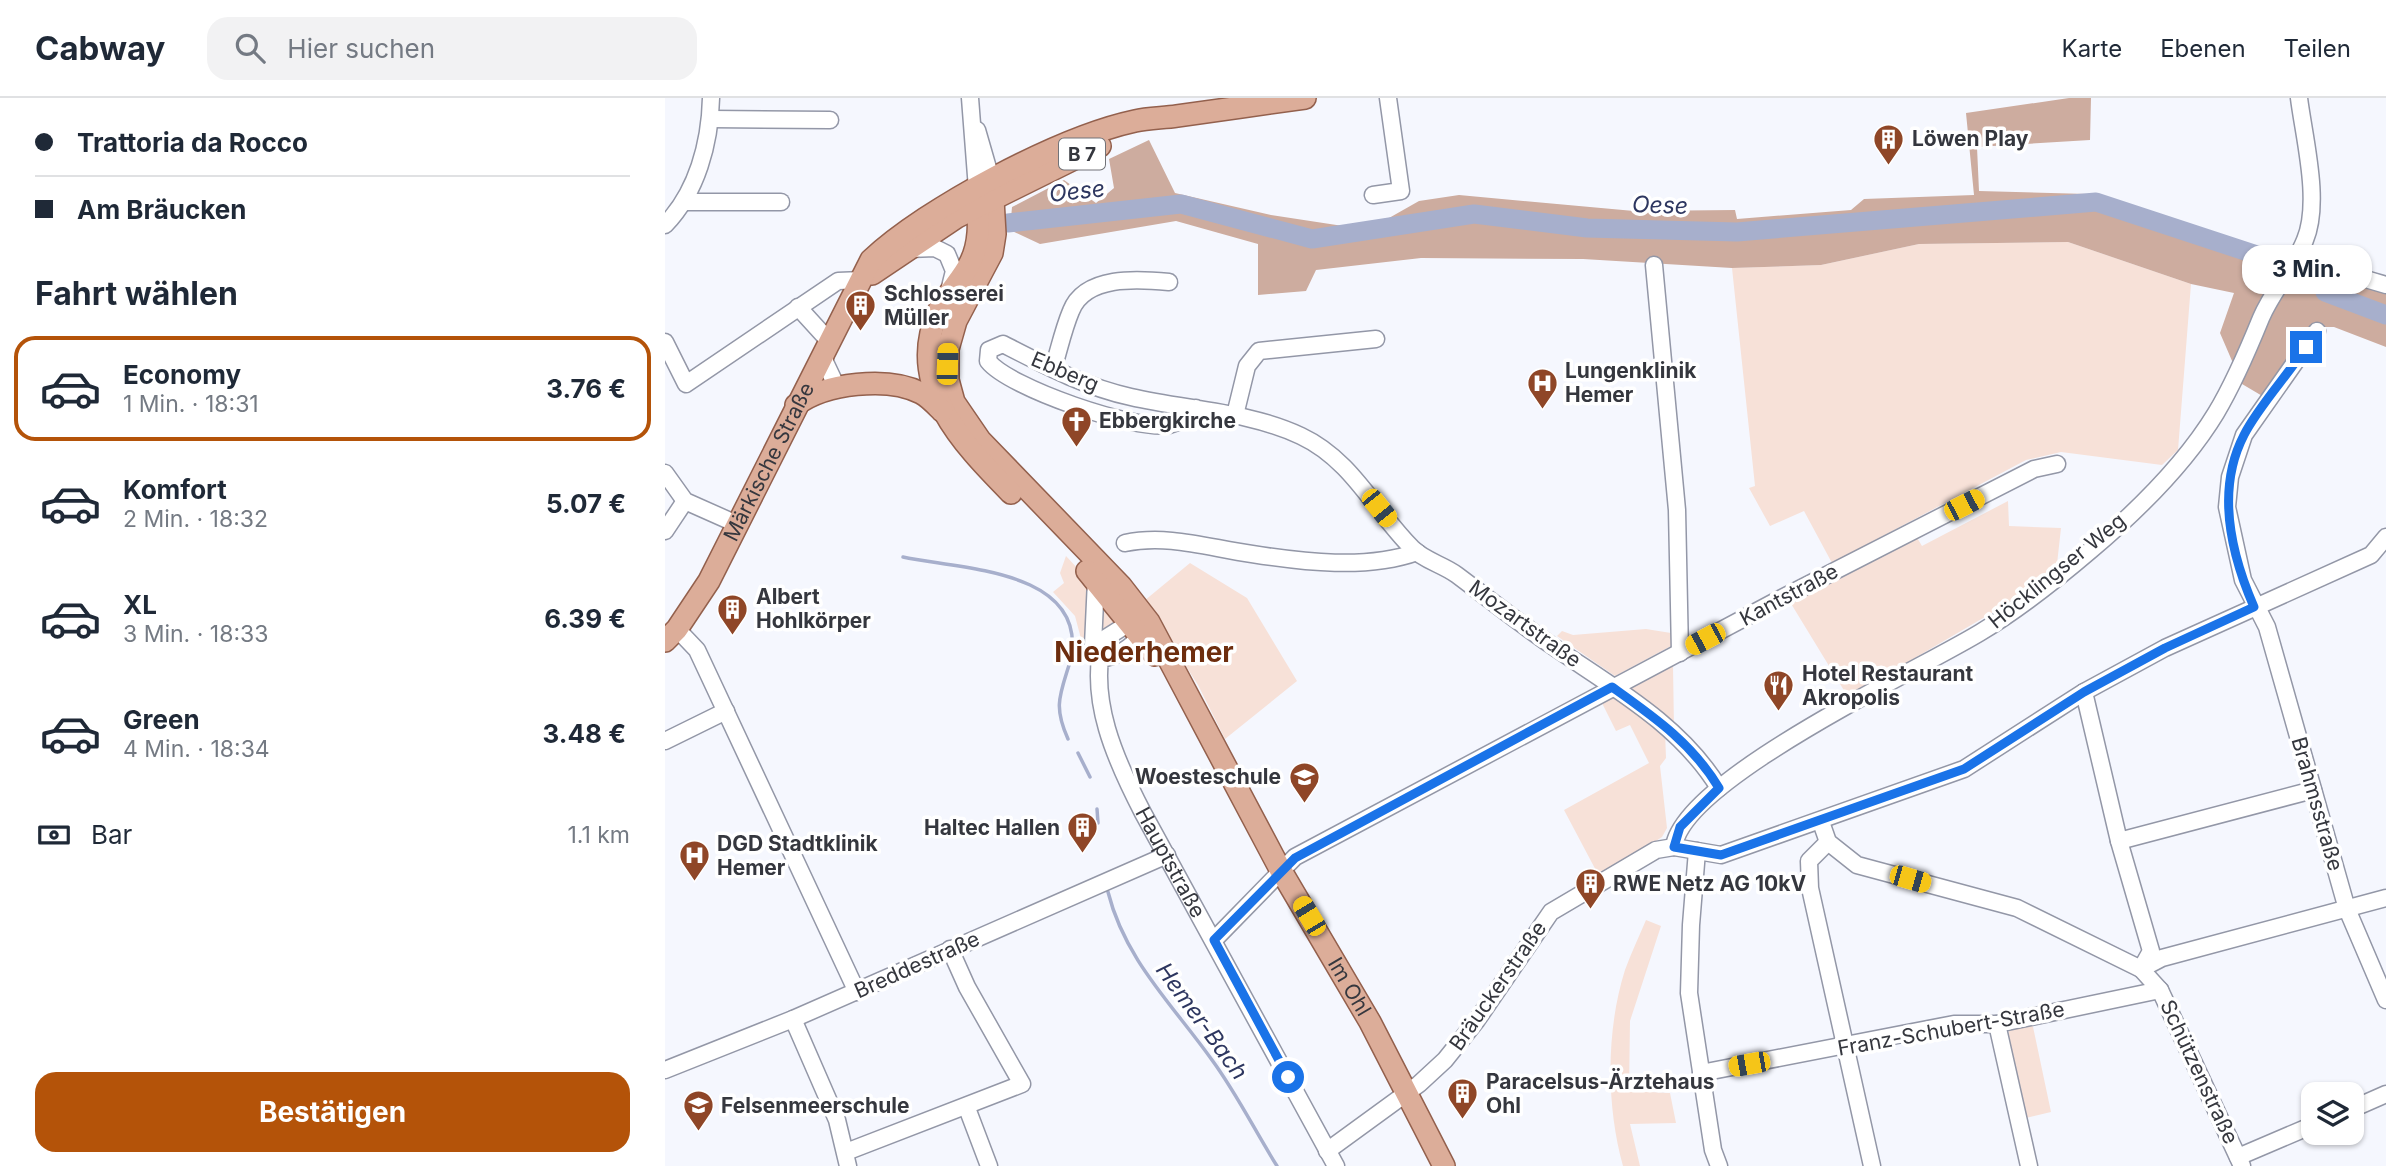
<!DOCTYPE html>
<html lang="de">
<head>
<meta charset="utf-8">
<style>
	body { margin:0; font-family:Inter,sans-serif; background:#f2f2f3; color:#1f2937; height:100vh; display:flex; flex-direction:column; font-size:26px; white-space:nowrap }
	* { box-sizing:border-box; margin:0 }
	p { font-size:23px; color:#747a83 }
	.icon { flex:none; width:38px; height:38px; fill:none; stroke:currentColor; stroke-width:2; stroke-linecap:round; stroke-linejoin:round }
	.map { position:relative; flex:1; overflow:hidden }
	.drawer { display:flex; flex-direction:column; background:#fff; width:665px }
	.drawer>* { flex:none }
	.hud { display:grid; align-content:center; height:154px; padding:0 35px; background:#fff }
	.tools { position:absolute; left:1636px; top:984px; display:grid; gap:14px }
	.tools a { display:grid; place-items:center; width:63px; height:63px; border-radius:14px; background:#fff; box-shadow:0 2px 5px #0004; font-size:35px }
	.end { position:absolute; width:32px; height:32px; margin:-16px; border:9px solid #1a73e8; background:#fff; box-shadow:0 0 0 4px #fff }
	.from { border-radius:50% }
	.bubble { position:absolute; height:49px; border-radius:21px; background:#fff; box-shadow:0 2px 5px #0004; font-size:23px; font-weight:700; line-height:49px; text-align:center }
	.car { position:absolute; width:21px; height:42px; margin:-21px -10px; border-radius:9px; box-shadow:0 0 5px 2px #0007; background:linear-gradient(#f5c518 24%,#345 0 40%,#f5c518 0 76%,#345 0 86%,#f5c518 0) }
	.hud b { display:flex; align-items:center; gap:24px; height:66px; font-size:26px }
	.hud b+b { border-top:2px solid #e0e1e3 }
	.hud i { width:18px; height:18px; background:#1f2937 }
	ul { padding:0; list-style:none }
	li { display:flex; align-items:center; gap:21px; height:105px; margin:0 14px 10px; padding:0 21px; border:4px solid transparent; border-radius:21px }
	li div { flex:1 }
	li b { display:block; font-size:26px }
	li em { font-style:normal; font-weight:700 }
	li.current { border-color:#b45309 }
	li>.icon { width:63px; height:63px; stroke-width:1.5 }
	h2 { padding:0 35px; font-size:32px; line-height:84px }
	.pay { display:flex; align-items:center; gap:18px; height:77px; padding:0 35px; font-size:26px }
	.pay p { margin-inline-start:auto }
	.button { display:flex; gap:14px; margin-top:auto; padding:14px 35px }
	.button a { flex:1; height:80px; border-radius:21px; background:#b45309; color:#fff; font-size:28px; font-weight:700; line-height:80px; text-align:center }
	header { display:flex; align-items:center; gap:42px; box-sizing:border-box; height:98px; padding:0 35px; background:#fff; border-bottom:2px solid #e0e1e3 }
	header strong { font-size:33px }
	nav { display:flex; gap:38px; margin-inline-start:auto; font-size:24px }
	.search { width:490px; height:63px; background:#f2f2f3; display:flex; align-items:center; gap:18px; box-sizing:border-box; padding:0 24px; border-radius:21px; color:#747a83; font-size:26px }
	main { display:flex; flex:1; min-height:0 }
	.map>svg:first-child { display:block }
	.green { fill:#f7e1d8 }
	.forest { fill:#cdac9f }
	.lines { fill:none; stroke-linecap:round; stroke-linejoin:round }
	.stream { stroke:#a7afcc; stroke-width:3.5 }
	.river { stroke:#a7afcc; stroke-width:19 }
	.minor-casing { stroke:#9397a7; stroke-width:19 }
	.major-casing { stroke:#93604d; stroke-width:24 }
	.minor { stroke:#fff; stroke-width:16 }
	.major { stroke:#dcad99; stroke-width:21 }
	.route { stroke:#1a73e8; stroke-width:9 }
	.labels { text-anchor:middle; stroke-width:7; stroke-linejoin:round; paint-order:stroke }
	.shield { fill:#fff; stroke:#727378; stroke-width:2 }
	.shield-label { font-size:19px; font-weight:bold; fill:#35373e }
	.poi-label { font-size:21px; font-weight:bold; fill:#35373e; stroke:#fff; text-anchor:start }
	.street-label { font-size:21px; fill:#35373e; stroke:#fff }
	.water-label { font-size:23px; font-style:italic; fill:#2e3760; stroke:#fff }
	.district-label { font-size:28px; font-weight:bold; fill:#6d2d0e; stroke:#fff }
</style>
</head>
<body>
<header>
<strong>Cabway</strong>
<div class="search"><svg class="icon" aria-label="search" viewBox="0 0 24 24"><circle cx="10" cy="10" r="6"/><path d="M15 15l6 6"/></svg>Hier suchen</div>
<nav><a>Karte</a><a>Ebenen</a><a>Teilen</a></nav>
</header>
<main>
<section class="drawer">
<div class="hud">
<b><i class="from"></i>Trattoria da Rocco</b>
<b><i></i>Am Bräucken</b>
</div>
<h2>Fahrt wählen</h2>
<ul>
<li class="current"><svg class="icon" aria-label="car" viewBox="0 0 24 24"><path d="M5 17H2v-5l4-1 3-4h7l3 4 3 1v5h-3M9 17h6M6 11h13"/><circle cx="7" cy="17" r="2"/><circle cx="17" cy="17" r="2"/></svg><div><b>Economy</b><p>1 Min. · 18:31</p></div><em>3.76 €</em></li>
<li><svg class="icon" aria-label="car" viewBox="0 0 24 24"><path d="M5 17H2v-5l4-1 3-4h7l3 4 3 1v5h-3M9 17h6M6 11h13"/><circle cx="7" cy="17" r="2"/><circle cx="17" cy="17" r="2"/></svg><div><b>Komfort</b><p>2 Min. · 18:32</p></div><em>5.07 €</em></li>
<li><svg class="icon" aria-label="car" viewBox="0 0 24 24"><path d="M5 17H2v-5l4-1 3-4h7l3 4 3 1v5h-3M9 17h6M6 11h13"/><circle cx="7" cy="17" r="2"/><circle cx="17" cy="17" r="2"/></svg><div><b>XL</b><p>3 Min. · 18:33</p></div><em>6.39 €</em></li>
<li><svg class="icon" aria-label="car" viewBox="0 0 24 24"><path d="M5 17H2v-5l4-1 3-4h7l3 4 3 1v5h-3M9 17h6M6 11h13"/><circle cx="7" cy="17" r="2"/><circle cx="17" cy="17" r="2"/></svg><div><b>Green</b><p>4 Min. · 18:34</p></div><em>3.48 €</em></li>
</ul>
<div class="pay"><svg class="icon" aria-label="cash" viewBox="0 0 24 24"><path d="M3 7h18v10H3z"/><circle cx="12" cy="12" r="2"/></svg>Bar<p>1.1 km</p></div>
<div class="button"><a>Bestätigen</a></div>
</section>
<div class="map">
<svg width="1721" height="1068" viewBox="0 0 1721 1068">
	<rect width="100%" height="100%" fill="#f5f7fe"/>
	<path class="green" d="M 1403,144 L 1526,186 L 1513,352 L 1497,367 L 1396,354 L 1361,362 L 1167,465 L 1139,413 L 1105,428 L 1084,390 L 1090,388 L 1067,170 L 1156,167 L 1254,146 Z
		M 1343,403 L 1344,428 L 1396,430 L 1391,475 L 1366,492 L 1183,599 L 1125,504 L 1251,438 L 1257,448 Z
		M 401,458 L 460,521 L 419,552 L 410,518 L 388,494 L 399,485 L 395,475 Z
		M 525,465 L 582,500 L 632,583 L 560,641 L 533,587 L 479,503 Z
		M 981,531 L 1006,535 L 1006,548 L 950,578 L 892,538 L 897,533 L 908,537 Z
		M 1011,559 L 1008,568 L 1009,630 L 951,589 Z
		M 948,592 L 1000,633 L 1001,660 L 995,668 L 1002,730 L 997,739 L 935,780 L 899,712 L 984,665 L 965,627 L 951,633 L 935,601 Z
		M 981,822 L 996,828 L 965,923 L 964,993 L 1005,995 L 1011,1025 L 965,1026 L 975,1068 L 958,1068 C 941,1007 941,932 960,872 C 966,855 974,839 981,822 Z
		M 1367,924 L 1386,1014 L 1357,1021 L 1340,940 L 1346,930 Z"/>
	<path class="forest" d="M 1404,0 L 1426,0 L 1425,42 L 1312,49 L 1314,93 L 1423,96 L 1721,196 L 1721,249 L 1669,229 L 1646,229 L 1599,299 L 1577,286 L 1555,235 L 1569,195 L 1526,186 L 1403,144 L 1254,146 L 1156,167 L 1067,170 L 918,161 L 756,160 L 651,172 L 641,193 L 593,197 L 593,146 L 511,123 L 375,146 L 345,132 L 347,109 L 399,82 L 431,105 L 449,90 L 444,61 L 484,42 L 510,95 L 606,117 L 678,128 L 724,120 L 754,103 L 794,97 L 969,113 L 1070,112 L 1072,121 L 1186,112 L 1199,101 L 1309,97 L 1301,15 Z"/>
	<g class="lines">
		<path class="stream" d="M 238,459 C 294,471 416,471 407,554
			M 403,641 C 388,608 395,597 405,564
			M 413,655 L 425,679
			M 432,711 L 433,725
			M 443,794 C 460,862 508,907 547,962 C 572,996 590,1033 612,1068"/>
		<path class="river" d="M 343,125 L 516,106 L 647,141 L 809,116 L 922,130 L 1072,134 L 1431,104 L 1592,157 L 1597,171 L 1632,184
			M 1660,194 L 1721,217"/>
		<defs>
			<g id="minor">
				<path d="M 305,0 L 312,91"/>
				<path d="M 46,21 L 165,22"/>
				<path d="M 312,32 L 327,84"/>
				<path d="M 708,97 L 736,93 L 723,0"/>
				<path d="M 20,104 L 116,104"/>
				<path d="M 0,127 C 32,94 45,45 46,0"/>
				<path d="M 244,151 L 270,150 L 282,156 L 289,173 L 284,193"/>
				<path d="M 989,167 L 1012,412 L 1015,555"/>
				<path d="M 1704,182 L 1721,187"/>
				<path d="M 133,209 L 164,243"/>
				<path d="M 1652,233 L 1579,337 L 1565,379 L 1562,409 L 1578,482 L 1602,529 L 1682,811 L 1721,902"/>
				<path d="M 0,244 L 21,286 L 173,183 L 197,182"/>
				<path d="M 160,250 L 160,264 L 168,281"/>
				<path d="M 388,271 C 394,252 398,232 406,213 C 420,177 473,181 504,184"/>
				<path d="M 531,310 C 524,319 516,324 504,327 C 470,333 344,290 323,263 L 324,252 L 338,246 C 379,267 420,289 466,299 C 522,312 583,313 636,338 C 687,362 709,412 747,450 C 758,462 779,467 792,477 C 824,501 854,525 886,547 C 947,589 1015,626 1054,690"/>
				<path d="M 570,317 L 582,268 L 594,253 L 711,241"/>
				<path d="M 0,375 L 20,403 L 74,427"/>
				<path d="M 0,433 L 20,403"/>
				<path d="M 460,445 C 503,436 544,450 587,456 C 638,464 702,472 752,454"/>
				<path d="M 431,482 L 428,547 L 433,559"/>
				<path d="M 12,531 L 32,552 L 192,894"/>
				<path id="s1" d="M 434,560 C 455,561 476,542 484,524 L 466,524 L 439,541 C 422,600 451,663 478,715 L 671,1068"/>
				<path d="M 1419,594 L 1454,743 L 1486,853 L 1476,871"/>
				<path d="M 0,643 L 61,613"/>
				<path d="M 1156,724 L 1163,744 L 1192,767 L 1352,810 L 1476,871 L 1495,892 L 1577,1068"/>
				<path d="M 1454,743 L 1648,692"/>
				<path d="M 1163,744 L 1144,763 L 1145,790 L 1207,1068"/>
				<path d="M 1009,749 C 1016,682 1256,571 1316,534 C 1354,511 1392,481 1426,452 C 1471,414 1520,366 1551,315 C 1569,285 1583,252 1596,220 C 1608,192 1629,170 1640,142 C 1656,104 1639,40 1634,0"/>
				<path d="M 1032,753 L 1026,827 L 1024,895 L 1048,1052 L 1054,1068"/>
				<path d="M 549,842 L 630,759 L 1113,502 L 1369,371 L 1392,366"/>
				<path d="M 1476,871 L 1497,860 L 1721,800"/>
				<path d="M 128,921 L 172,1022 L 183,1068"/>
				<path d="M 1332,926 L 1364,1068"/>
				<path d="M 0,972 L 128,921 L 502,757"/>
				<path d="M 1036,975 L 1289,926 L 1332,926 L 1495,892"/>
				<path d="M 302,1010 L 324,1068"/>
				<path d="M 1687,1011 L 1721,996"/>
				<path d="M 662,1053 L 754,986 L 780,962 L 812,922 L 886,814 L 991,752 L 1009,749 L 1056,757 L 1299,671 L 1419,594 L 1500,550 L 1706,457 L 1721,439"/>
				<path d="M 181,1054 L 357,986 L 302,889 L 285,851"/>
				<path d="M 1573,1059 L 1648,1027"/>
			</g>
			<g id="major">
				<path id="s2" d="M 327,84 L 330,136 L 327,155 L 291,223 L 283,251 L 283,282 L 289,304 L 315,342 L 456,488 L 484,524 L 615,771 L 705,924 L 779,1068"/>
				<path d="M 312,91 C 313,116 317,142 305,165 C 297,182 281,196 273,214 C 240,288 299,347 346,395"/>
				<path d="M 207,176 L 292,119 L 435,48"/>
				<path d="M 131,307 C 160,285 223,278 256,295 C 264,299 271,307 277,313"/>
				<path d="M 422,473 L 490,557"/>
				<path id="s3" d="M 0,543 L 12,531 L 44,483 L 206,162 C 261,110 395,39 470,23 C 483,20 498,20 512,18 C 555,12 597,6 640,0"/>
			</g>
		</defs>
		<use href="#minor" class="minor-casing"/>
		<use href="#major" class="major-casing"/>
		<use href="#minor" class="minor"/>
		<use href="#major" class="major"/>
	</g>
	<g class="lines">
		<path class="route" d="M 623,979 L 549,842 L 630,760 L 947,589 C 989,619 1027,645 1054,690 L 1015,729 L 1009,749 L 1056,757 L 1299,671 L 1419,594 L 1500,550 L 1589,509 C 1566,456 1551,391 1579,337 C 1593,309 1623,277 1641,249"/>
	</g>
	<defs>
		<symbol id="building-pin" viewBox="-11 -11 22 30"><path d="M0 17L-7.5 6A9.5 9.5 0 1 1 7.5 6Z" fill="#8f4627" stroke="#fff"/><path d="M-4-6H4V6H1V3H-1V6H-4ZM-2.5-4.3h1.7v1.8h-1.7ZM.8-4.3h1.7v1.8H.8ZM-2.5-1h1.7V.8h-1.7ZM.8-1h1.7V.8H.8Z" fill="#fff"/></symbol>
		<symbol id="hospital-pin" viewBox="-11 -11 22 30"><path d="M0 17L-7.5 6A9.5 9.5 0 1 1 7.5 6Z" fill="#8f4627" stroke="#fff"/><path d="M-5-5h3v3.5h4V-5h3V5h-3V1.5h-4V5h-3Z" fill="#fff"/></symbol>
		<symbol id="church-pin" viewBox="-11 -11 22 30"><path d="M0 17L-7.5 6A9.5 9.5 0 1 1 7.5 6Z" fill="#8f4627" stroke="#fff"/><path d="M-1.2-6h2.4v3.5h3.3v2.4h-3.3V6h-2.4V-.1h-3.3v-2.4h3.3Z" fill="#fff"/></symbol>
		<symbol id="restaurant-pin" viewBox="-11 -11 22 30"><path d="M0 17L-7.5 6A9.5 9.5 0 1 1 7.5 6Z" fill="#8f4627" stroke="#fff"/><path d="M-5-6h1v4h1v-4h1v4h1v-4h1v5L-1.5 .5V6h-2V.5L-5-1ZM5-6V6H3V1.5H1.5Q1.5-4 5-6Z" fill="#fff"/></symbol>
		<symbol id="school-pin" viewBox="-11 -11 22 30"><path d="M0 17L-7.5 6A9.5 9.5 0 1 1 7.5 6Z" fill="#8f4627" stroke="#fff"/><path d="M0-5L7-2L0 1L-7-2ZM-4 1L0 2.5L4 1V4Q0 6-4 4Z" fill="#fff"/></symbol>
	</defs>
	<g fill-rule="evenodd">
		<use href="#building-pin" x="1206" y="24" width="35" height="47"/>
		<use href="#building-pin" x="178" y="190" width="35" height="47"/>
		<use href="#hospital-pin" x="860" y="268" width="35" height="47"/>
		<use href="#church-pin" x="394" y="306" width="35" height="47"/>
		<use href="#building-pin" x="50" y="494" width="35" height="47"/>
		<use href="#restaurant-pin" x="1096" y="570" width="35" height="47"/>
		<use href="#school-pin" x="622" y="662" width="35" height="47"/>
		<use href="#building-pin" x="400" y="712" width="35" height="47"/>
		<use href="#hospital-pin" x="12" y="740" width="35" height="47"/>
		<use href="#building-pin" x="908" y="768" width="35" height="47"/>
		<use href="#building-pin" x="780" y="978" width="35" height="47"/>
		<use href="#school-pin" x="16" y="990" width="35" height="47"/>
	</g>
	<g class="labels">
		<rect class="shield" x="394" y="40.5" width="46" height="31" rx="5"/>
		<g class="shield-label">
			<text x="417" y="63">B 7</text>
		</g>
		<g class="poi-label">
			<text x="1247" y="48">Löwen Play</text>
			<text x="219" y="203">Schlosserei<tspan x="219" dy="24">Müller</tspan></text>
			<text x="900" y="280">Lungenklinik<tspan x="900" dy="24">Hemer</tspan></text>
			<text x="434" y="330">Ebbergkirche</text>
			<text x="91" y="506">Albert<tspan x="91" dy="24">Hohlkörper</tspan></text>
			<text x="1137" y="583">Hotel Restaurant<tspan x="1137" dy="24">Akropolis</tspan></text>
			<text x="616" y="686" text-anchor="end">Woesteschule</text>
			<text x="395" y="737" text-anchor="end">Haltec Hallen</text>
			<text x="52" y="753">DGD Stadtklinik<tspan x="52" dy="24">Hemer</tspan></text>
			<text x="948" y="793">RWE Netz AG 10kV</text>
			<text x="821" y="991">Paracelsus-Ärztehaus<tspan x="821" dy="24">Ohl</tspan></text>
			<text x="56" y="1015">Felsenmeerschule</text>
		</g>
		<g class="street-label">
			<text transform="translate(400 274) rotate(23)" y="7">Ebberg</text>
			<text dy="7" stroke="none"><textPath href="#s3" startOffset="208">Märkische Straße</textPath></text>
			<text transform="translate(1392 473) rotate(-39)" y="7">Höcklingser Weg</text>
			<text transform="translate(1124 497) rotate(-28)" y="7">Kantstraße</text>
			<text transform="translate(860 526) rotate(36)" y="7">Mozartstraße</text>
			<text transform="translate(1652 706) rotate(74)" y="7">Brahmsstraße</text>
			<text dy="7" stroke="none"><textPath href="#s1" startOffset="354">Hauptstraße</textPath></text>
			<text transform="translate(252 867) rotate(-24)" y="7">Breddestraße</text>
			<text transform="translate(833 888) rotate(-55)" y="7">Bräuckerstraße</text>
			<text dy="7" stroke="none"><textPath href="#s2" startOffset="942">Im Ohl</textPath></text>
			<text transform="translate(1286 931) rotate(-10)" y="7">Franz-Schubert-Straße</text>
			<text transform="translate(1534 974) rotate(65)" y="7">Schützenstraße</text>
		</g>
		<g class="water-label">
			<text transform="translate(412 93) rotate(-6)" y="8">Oese</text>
			<text transform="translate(995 107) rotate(2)" y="8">Oese</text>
			<text transform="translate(537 923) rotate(54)" y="8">Hemer-Bach</text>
		</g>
		<g class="district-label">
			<text x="479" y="564">Niederhemer</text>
		</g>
	</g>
</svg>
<div class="tools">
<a><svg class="icon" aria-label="layers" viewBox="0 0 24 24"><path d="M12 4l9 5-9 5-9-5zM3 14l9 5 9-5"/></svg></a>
</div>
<i class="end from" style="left:623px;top:979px"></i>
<i class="end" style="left:1641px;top:249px"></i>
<div class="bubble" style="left:1577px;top:147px;width:130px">3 Min.</div>
<i class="car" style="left:282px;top:266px;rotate:2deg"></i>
<i class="car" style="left:1299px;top:407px;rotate:63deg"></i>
<i class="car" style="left:714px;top:410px;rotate:141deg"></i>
<i class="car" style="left:1040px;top:541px;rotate:242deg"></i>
<i class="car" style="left:1245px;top:781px;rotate:106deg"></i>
<i class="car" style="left:644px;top:818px;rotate:329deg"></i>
<i class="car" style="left:1084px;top:966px;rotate:260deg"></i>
</div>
</main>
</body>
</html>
